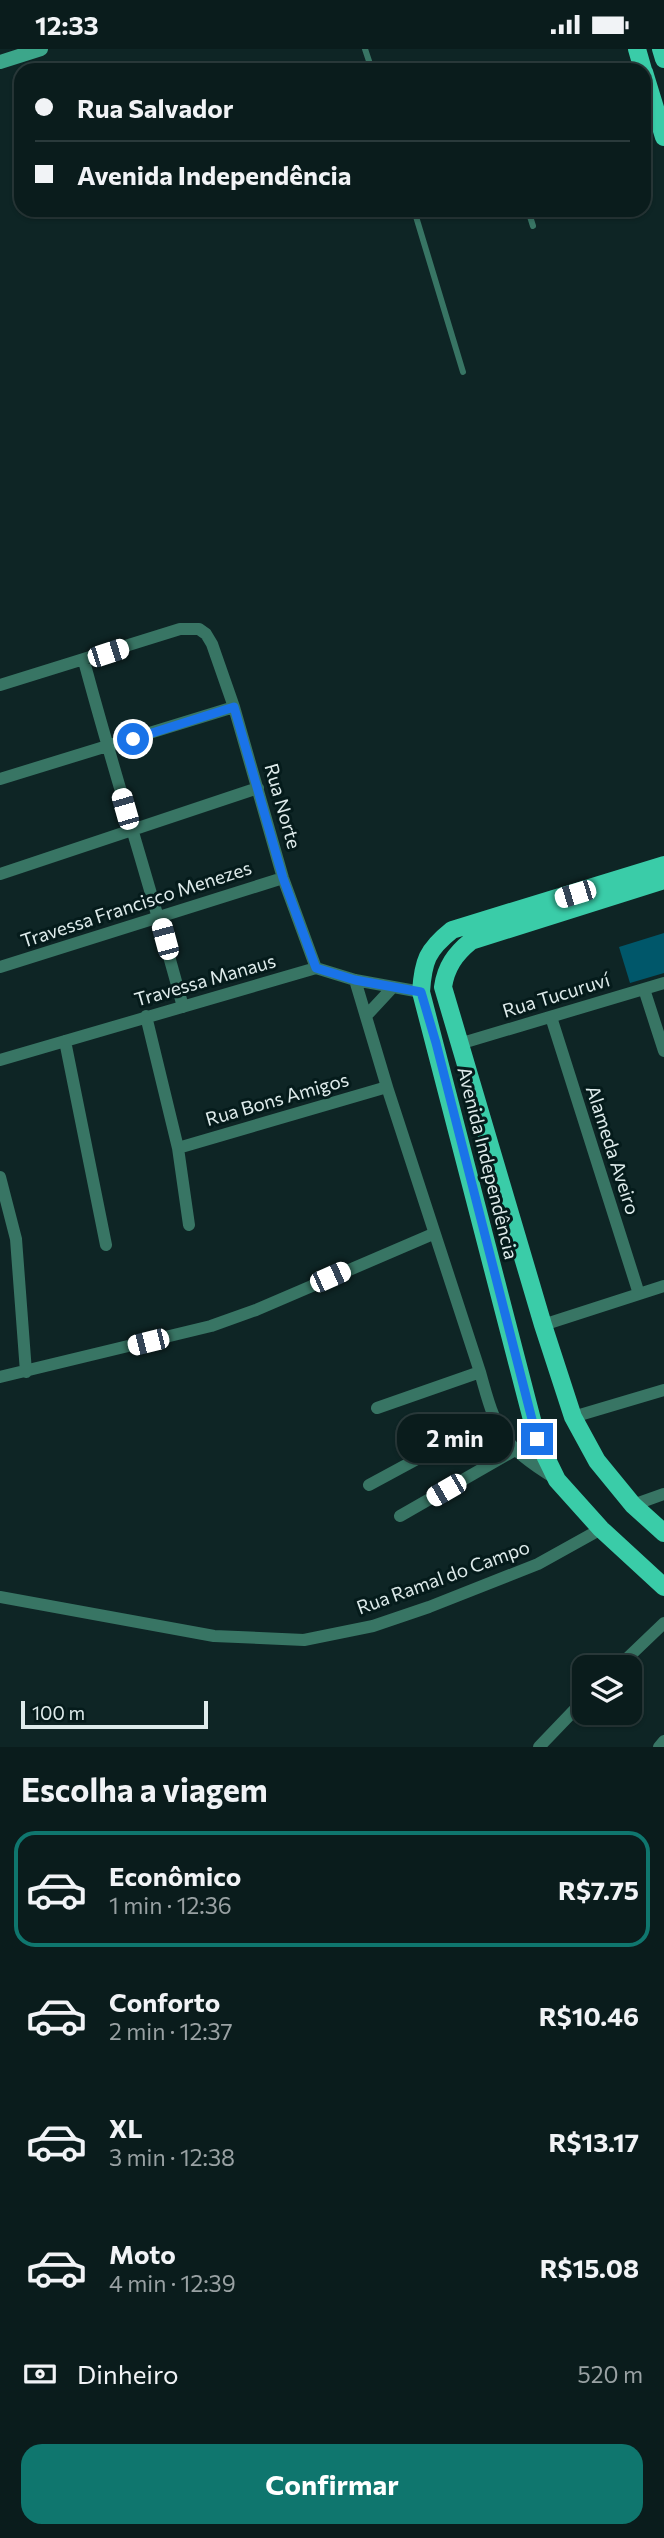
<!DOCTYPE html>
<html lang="pt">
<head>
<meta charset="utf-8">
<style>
	body { margin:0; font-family:Commissioner,sans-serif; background:#182929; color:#f1f3f6; height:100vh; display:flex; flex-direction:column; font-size:26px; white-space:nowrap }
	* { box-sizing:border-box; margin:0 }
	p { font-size:23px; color:#99a1a3 }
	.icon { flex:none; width:38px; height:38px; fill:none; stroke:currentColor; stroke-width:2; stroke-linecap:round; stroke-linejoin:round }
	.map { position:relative; height:1698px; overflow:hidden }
	.panel { display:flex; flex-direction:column; background:#0a1c1c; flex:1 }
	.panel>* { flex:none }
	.guide { position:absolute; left:14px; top:14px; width:637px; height:154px; border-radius:21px; box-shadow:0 2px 5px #0004,0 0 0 2px #2a3a3b; display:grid; align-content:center; height:154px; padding:0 21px; background:#0a1c1c }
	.tools { position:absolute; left:572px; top:1606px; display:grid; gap:14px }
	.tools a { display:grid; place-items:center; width:70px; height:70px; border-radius:14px; background:#0a1c1c; box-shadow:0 2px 5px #0004,0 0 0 2px #2a3a3b; font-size:35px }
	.scale { position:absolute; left:21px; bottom:18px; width:187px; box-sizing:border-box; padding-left:7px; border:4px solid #deebeb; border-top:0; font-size:19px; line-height:24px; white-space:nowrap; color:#deebeb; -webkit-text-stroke:5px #051b1b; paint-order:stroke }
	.end { position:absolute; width:32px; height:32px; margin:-16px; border:9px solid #1a73e8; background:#fff; box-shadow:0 0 0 4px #fff }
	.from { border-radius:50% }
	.bubble { position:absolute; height:49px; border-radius:21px; background:#0a1c1c; box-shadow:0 2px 5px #0004,0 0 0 2px #2a3a3b; font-size:23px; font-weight:700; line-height:49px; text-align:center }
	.car { position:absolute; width:21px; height:42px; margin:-21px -10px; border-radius:9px; box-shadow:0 0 5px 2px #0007; background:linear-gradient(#fff 24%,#345 0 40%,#fff 0 76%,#345 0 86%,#fff 0) }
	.guide b { display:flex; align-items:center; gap:24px; height:66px; font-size:26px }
	.guide b+b { border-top:2px solid #2a3a3b }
	.guide i { width:18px; height:18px; background:#f1f3f6 }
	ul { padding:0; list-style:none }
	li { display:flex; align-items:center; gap:21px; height:116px; margin:0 14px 10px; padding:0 7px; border:4px solid transparent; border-radius:21px }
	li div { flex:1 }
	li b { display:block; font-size:26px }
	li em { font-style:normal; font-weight:700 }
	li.on { border-color:#0f766e }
	li>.icon { width:63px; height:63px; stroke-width:1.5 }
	h2 { padding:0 21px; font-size:32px; line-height:84px }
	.pay { display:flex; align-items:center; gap:18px; height:77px; padding:0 21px; font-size:26px }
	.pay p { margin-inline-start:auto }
	.cta { display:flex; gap:14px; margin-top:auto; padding:14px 21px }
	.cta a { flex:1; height:80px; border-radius:21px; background:#0f766e; color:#fff; font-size:28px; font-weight:700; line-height:80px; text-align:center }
	.status { display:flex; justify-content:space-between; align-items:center; height:49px; padding:0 35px; background:#0a1c1c; direction:ltr }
	.status svg { height:19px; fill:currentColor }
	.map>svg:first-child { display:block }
	.building { fill:#00576a }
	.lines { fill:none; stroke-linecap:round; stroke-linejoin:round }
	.lane { stroke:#387564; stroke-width:6 }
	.street { stroke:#387564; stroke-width:12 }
	.secondary { stroke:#3ca68a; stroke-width:14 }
	.primary { stroke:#3acca8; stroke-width:18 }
	.route { stroke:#1a73e8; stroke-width:9 }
	.labels { text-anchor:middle; stroke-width:6; stroke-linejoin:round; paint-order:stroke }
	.street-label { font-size:19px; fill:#deebeb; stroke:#051b1b }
</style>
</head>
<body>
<div class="status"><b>12:33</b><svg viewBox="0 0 49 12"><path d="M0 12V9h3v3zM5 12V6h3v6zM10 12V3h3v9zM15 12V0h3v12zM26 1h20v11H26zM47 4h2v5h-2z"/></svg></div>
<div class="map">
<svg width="664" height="1698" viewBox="0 0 664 1698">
	<rect width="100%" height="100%" fill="#0e2525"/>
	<path class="building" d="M 664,884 L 664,924 L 630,934 L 619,898 Z"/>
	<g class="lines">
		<path class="lane" d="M 365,0 L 372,21
			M 414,161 L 463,323
			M 528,161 L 533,177"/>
		<path class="street" d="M 84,612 C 115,728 152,842 183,958
			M 0,636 L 180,580 L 199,580 L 206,585 L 212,595 L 234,658 L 283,829 L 316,919
			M 0,730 L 234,658
			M 0,825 L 258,739
			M 0,918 L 283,829
			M 355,931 L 387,1038 L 480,1323 C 496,1382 502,1397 556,1430
			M 644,940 L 664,1002
			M 146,967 L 178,1099 L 189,1176
			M 366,967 L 393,938
			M 551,968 L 639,1245
			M 65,992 L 106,1196
			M 459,995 L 664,934
			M 0,1011 L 316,919 L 355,931 L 421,943
			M 178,1099 L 387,1038
			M 0,1128 L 16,1190 L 26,1323
			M 543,1276 L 664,1237
			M 0,1328 L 211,1277 L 256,1261 L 433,1185
			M 377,1359 L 480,1323
			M 573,1368 L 664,1341
			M 369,1436 L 493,1369
			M 633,1456 L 664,1445
			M 400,1467 L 515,1401
			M 0,1548 L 214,1587 L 304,1591 L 373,1577 L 429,1558 L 538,1515 L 601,1480
			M 617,1619 L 664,1574
			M 539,1698 L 584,1651
			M 659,1698 L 664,1692"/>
		<path class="secondary" d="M 0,13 L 41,0"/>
		<path class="primary" d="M 637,0 L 643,21
			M 661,0 L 664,10
			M 644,23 L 664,88
			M 664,816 L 452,881 C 427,901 423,912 421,943 L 537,1390 L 557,1431 L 601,1480 L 664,1538
			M 664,831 L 471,892 C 455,905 446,918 443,938 L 543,1276 L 573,1368 L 597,1412 L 633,1456 L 664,1484"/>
	</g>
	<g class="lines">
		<path class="route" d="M 133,690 L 234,658 L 283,829 L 316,919 L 355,931 L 421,943 L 436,994 L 537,1390"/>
	</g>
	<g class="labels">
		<g class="street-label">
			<text transform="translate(283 757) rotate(74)" y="7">Rua Norte</text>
			<text transform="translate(136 855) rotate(-18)" y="7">Travessa Francisco Menezes</text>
			<text transform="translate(205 931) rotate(-16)" y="7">Travessa Manaus</text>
			<text transform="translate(556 946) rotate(-17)" y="7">Rua Tucuruví</text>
			<text transform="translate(277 1050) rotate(-16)" y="7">Rua Bons Amigos</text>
			<text transform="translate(613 1101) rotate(72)" y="7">Alameda Aveiro</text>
			<text transform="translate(488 1114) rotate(76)" y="7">Avenida Independência</text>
			<text transform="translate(443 1528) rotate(-20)" y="7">Rua Ramal do Campo</text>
		</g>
	</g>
</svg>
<div class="tools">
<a><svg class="icon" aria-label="layers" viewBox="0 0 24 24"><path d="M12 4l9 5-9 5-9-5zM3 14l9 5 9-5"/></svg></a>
</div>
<div class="scale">100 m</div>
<i class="end from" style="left:133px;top:690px"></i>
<i class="end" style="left:537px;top:1390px"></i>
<div class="bubble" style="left:397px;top:1365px;width:116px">2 min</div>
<i class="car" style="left:108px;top:604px;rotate:72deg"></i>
<i class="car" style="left:125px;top:760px;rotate:344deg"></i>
<i class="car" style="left:575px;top:845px;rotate:253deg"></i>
<i class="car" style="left:165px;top:890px;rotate:345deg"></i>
<i class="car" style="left:330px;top:1228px;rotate:66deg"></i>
<i class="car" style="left:148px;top:1293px;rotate:256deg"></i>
<i class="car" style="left:446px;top:1441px;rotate:240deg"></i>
<div class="guide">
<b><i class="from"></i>Rua Salvador</b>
<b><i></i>Avenida Independência</b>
</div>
</div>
<section class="panel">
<h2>Escolha a viagem</h2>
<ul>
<li class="on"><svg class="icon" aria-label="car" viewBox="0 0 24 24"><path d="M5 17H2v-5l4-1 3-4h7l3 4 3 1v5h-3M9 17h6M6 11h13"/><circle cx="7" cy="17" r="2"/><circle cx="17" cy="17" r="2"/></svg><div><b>Econômico</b><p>1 min · 12:36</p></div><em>R$7.75</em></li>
<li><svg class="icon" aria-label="car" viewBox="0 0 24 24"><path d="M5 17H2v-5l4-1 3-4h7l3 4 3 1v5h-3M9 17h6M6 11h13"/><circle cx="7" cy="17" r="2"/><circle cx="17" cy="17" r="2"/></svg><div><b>Conforto</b><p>2 min · 12:37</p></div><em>R$10.46</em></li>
<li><svg class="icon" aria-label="car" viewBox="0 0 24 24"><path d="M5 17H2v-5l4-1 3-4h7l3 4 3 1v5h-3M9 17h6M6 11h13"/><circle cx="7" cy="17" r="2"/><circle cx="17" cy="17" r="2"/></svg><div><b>XL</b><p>3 min · 12:38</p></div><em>R$13.17</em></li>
<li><svg class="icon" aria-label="car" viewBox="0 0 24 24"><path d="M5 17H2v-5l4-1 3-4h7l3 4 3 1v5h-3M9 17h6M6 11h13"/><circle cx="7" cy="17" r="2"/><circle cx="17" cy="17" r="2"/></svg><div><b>Moto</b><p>4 min · 12:39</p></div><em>R$15.08</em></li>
</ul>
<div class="pay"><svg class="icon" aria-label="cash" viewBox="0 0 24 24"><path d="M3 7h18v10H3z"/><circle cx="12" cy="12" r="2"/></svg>Dinheiro<p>520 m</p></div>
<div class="cta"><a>Confirmar</a></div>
</section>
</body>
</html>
